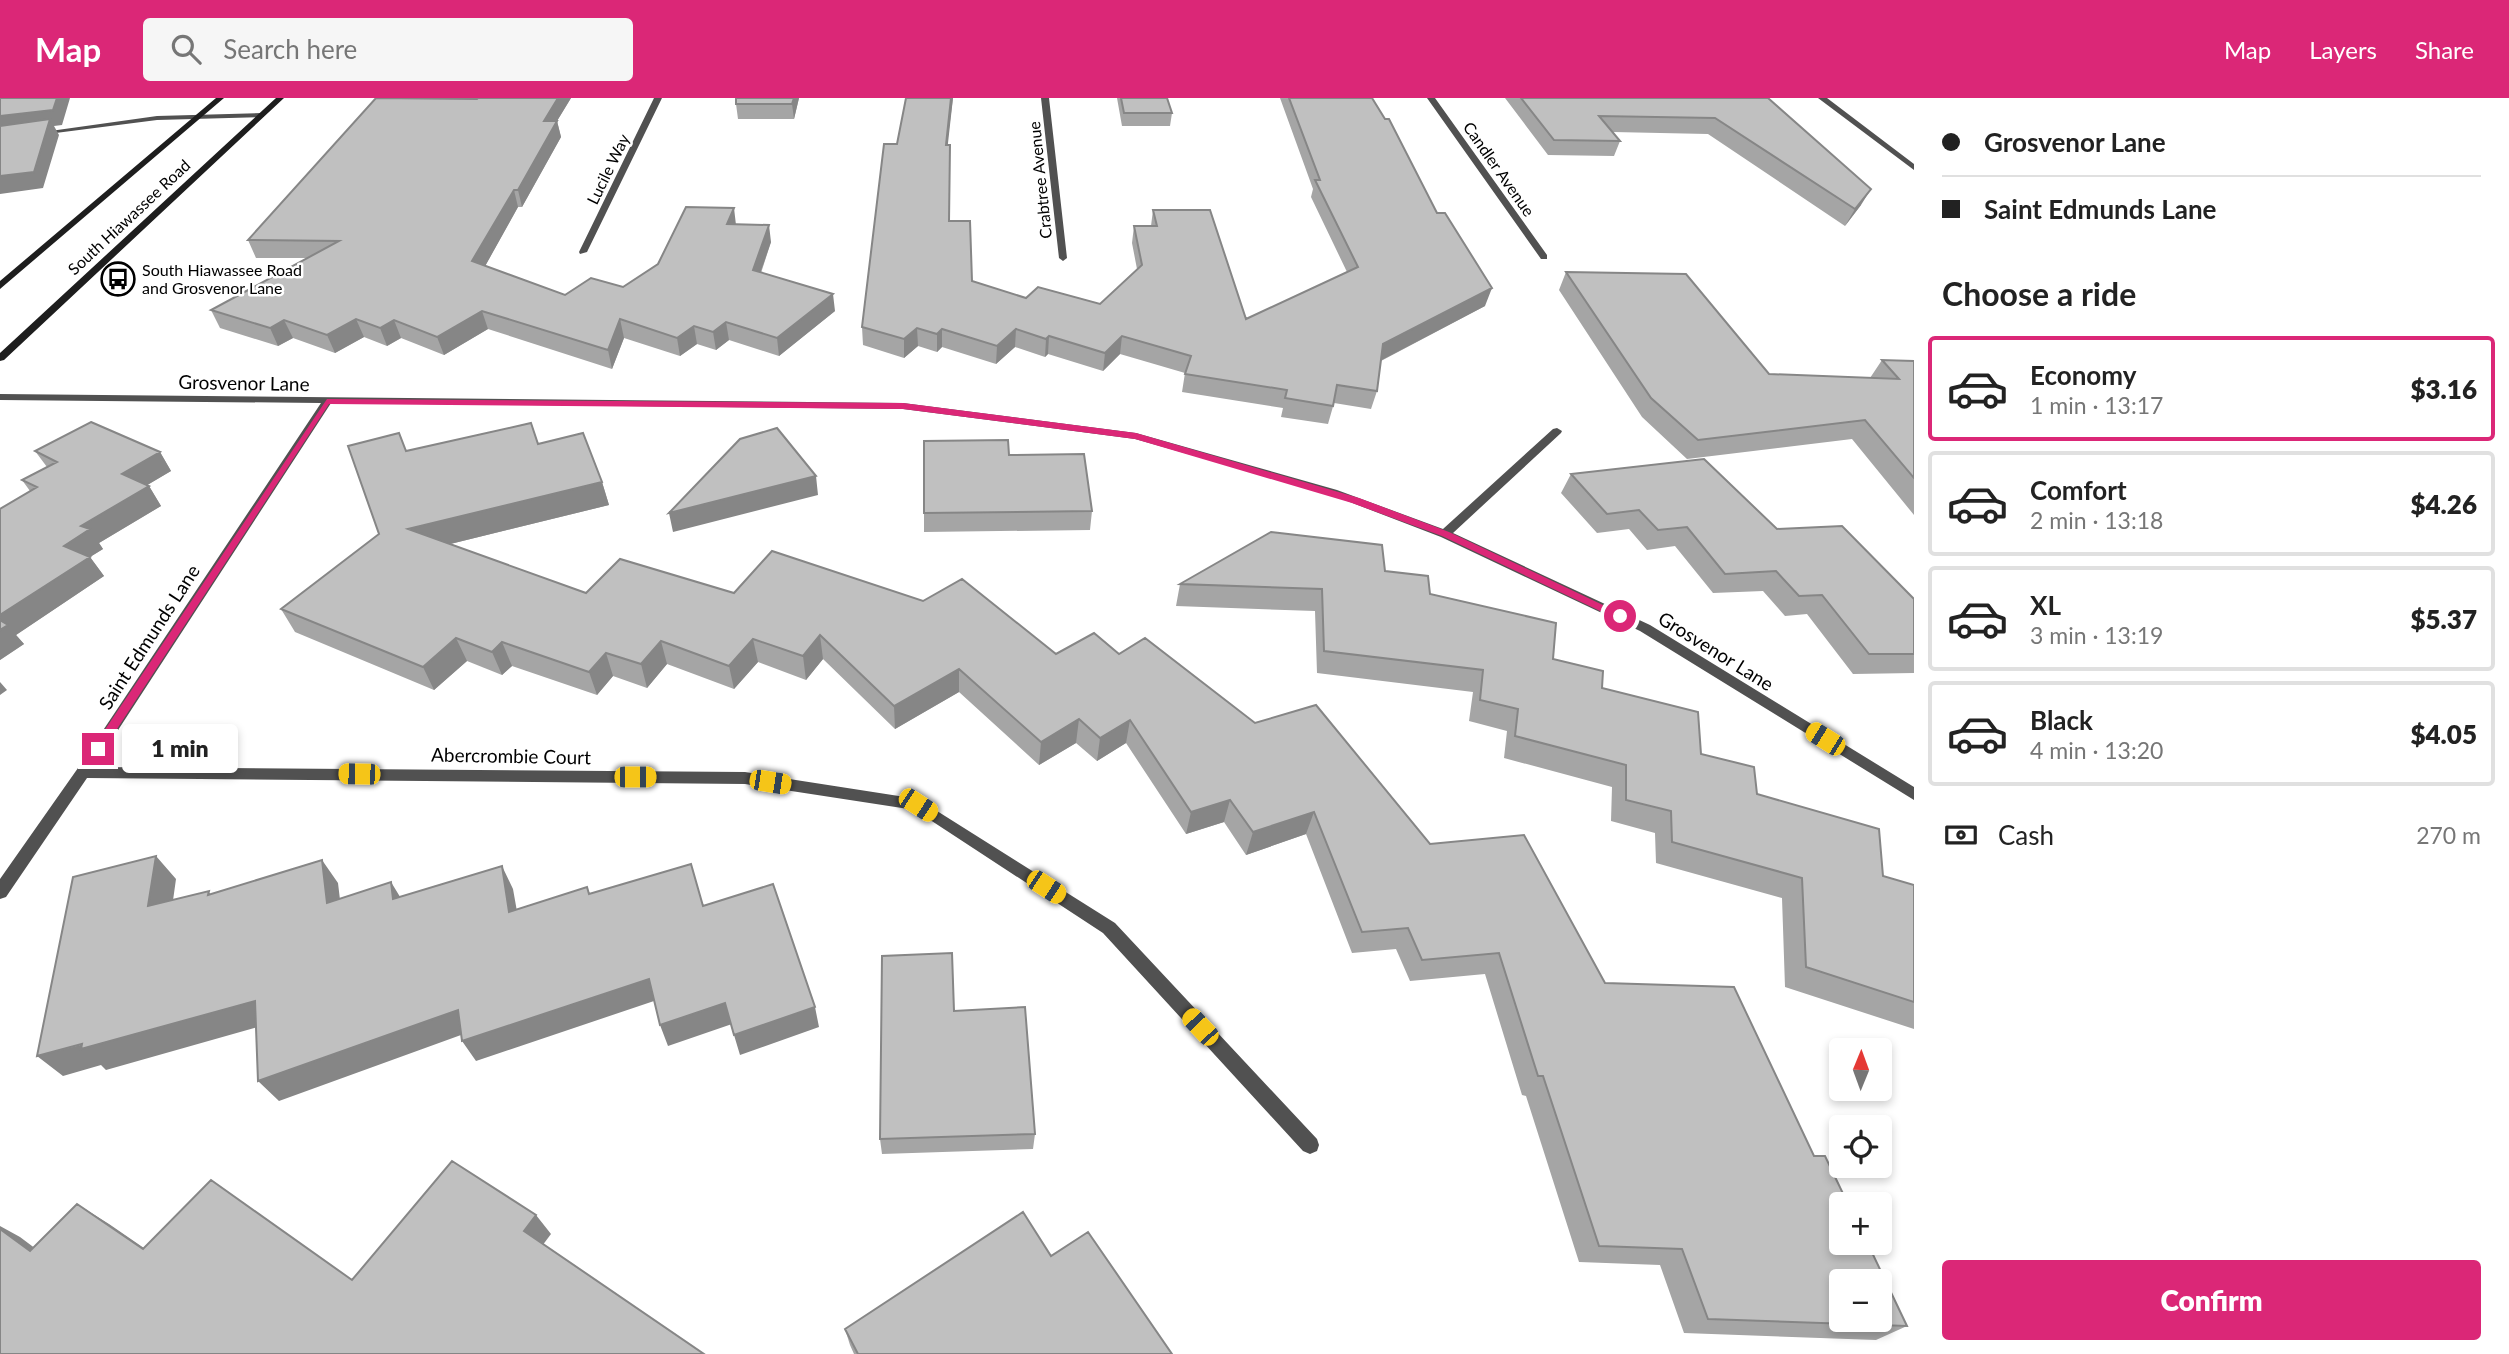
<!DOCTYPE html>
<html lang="en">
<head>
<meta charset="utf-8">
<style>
	body { margin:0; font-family:Lato,sans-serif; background:#f6f6f6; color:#222; height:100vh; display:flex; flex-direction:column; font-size:26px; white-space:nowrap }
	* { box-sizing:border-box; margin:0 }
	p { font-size:23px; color:#767676 }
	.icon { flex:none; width:38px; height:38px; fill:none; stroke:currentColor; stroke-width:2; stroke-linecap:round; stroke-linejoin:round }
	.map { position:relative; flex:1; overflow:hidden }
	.drawer { display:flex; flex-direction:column; background:#fff; width:595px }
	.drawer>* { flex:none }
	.top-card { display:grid; align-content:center; height:154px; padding:0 28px; background:#fff }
	.needle { width:46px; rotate:1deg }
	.tools { position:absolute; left:1829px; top:940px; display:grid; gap:14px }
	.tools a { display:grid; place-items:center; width:63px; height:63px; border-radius:7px; background:#fff; box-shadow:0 4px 10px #0003; font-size:35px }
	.end { position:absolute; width:32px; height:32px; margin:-16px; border:9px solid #db2777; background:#fff; box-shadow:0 0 0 4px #fff }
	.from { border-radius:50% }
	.bubble { position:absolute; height:49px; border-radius:7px; background:#fff; box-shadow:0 4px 10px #0003; font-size:23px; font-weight:800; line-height:49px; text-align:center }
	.car { position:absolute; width:21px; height:42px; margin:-21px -10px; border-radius:9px; box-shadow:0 0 5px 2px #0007; background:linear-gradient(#f5c518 24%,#345 0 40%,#f5c518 0 76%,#345 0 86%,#f5c518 0) }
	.top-card b { display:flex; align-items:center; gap:24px; height:66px; font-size:26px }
	.top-card b+b { border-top:2px solid #e0e0e0 }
	.top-card i { width:18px; height:18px; background:#222 }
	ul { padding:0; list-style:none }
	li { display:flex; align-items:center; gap:21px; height:105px; margin:0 14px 10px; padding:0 14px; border:4px solid #e0e0e0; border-radius:7px }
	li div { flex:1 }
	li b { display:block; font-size:26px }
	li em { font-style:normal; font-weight:800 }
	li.active { border-color:#db2777 }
	li>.icon { width:63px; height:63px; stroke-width:1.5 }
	h2 { padding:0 28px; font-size:32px; line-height:84px }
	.pay { display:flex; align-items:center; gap:18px; height:77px; padding:0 28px; font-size:26px }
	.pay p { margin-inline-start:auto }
	.button { display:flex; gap:14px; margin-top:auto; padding:14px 28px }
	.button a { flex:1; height:80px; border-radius:7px; background:#db2777; color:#fff; font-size:28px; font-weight:800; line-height:80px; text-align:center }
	header { display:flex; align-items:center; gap:42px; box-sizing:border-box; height:98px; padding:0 35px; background:#db2777; color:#fff }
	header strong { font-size:33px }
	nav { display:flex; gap:38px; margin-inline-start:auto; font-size:24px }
	.search { width:490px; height:63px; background:#f6f6f6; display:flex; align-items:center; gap:18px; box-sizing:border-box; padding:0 24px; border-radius:7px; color:#767676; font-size:26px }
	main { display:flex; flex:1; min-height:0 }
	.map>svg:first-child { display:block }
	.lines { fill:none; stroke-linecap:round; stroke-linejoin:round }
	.street { fill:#515151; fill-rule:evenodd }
	.secondary { fill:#1e1e1e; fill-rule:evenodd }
	.wall { fill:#a5a5a5 }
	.shaded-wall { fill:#868686 }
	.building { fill:#c0c0c0; stroke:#868686; stroke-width:2; fill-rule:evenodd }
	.route { fill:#db2777 }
	.labels { text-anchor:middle; stroke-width:5; stroke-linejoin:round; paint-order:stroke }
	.far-street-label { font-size:16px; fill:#000; stroke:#fff }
	.far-poi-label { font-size:16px; fill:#000; stroke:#fff; text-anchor:start }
	.street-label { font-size:19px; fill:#000; stroke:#fff }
</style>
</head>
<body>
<header>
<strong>Map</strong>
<div class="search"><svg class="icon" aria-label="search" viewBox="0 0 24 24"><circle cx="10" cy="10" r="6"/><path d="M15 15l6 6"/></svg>Search here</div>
<nav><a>Map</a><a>Layers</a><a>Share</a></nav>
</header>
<main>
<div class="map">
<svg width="1914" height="1256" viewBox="0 0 1914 1256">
	<rect width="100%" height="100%" fill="#fff"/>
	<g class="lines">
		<path class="street" d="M 654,0 L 662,0 L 587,154 L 580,156 L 579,154 Z
			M 1041,0 L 1049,0 L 1067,160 L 1063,163 L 1059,160 Z
			M 1427,0 L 1435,0 L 1547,157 L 1547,161 L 1541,161 Z
			M 1818,0 L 1827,0 L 1914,66 L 1914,72 Z
			M 261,15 L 264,15 L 264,19 L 157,22 L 40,37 L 36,35 L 157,18 Z
			M 0,296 L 903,305 L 1136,335 L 1337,392 L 1443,431 L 1553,331 L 1557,330 L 1562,333 L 1561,335 L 1453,435 L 1650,527 L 1914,689 L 1914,702 L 1640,533 L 1441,439 L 1329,396 L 1135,341 L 903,311 L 331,305 L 94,669 L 745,674 L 918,701 L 1115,825 L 1317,1041 L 1319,1047 L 1317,1053 L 1310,1056 L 1303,1053 L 1103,835 L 915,712 L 745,686 L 87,680 L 6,799 L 0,801 L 0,781 L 78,670 L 321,305 L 0,302 Z"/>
		<path class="secondary" d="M 216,0 L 224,0 L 0,191 L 0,183 Z
			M 276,0 L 284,0 L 4,262 L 0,263 L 0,255 Z"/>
	</g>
	<path class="wall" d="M 478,0 L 571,0 L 557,23 L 561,39 L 522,109 L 518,109 L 485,168 L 565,197 L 623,189 L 736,126 L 771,144 L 761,175 L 835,213 L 779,258 L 729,242 L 716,252 L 697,246 L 680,258 L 624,240 L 612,271 L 488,231 L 444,257 L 401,240 L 387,248 L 364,239 L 335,255 L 293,240 L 278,248 L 220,230 L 211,212 L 307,160 L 256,160 L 248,142 Z
		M 799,0 L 794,21 L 738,21 L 736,6 Z
		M 906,0 L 953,0 L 947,47 L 949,123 L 972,183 L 1026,200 L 1100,206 L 1137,171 L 1132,145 L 1134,128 L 1151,128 L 1153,112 L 1246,221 L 1347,174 L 1311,99 L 1313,91 L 1280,0 L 1372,0 L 1485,208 L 1381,263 L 1377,293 L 1371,311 L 1334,305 L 1328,326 L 1281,319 L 1283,310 L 1182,294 L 1185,275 L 1120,256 L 1103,273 L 1048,256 L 1045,259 L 1015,249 L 996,266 L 942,249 L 937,254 L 918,248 L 904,260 L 863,247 L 862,229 Z
		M 1117,0 L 1167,0 L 1172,15 L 1170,28 L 1122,28 Z
		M 1505,0 L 1768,0 L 1861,107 L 1845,128 L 1708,36 L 1613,34 L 1620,43 L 1614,58 L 1548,57 Z
		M 1566,174 L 1769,276 L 1870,280 L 1882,262 L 1914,263 L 1914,417 L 1852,341 L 1687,361 L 1642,319 L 1559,192 Z
		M 538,346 L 602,384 L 609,407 L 450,446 L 586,495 L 734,495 L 1056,556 L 1119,556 L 1255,625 L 1430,746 L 1605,885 L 1814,1058 L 1907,1228 L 1876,1242 L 1684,1235 L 1660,1167 L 1579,1164 L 1526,998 L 1522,997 L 1485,876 L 1410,883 L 1396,851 L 1352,855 L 1306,736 L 1246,757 L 1224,724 L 1186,736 L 1126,645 L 1097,663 L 1076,645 L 1039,667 L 959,594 L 895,631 L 823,561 L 806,582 L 758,564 L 734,591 L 667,566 L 647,590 L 613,578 L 597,597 L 512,568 L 502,577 L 467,563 L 434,592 L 295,534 L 281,511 L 379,436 L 407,353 Z
		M 35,353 L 160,354 L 171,373 L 147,387 L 149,388 L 161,408 L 99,445 L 103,451 L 90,459 L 104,478 L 16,537 L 24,546 L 0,562 L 0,411 L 30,393 L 22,382 L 47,369 Z
		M 1009,357 L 1092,413 L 1090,432 L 924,434 L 924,415 Z
		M 1571,376 L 1777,431 L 1914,501 L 1914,575 L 1853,576 L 1807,516 L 1785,518 L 1763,493 L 1713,495 L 1675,448 L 1647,452 L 1629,431 L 1597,435 L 1561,395 Z
		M 1385,473 L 1430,496 L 1553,561 L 1602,590 L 1701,656 L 1757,696 L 1883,778 L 1914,787 L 1914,931 L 1785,889 L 1782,800 L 1656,765 L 1655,735 L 1611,723 L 1612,689 L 1504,660 L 1507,633 L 1469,623 L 1473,594 L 1317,575 L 1315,513 L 1176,508 L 1180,486 Z
		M 954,913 L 1035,1036 L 1033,1051 L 882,1056 L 880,1041 Z
		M 1051,1158 L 1172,1256 L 854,1256 L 850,1247 L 845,1231 Z"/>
	<path class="shaded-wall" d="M 57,0 L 70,0 L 62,27 L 54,28 L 59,37 L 43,90 L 0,96 L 0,18 Z
		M 558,0 L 571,0 L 557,23 L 561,39 L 522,109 L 518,92 L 544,23 Z
		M 794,0 L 799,0 L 794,21 L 792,6 Z
		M 951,0 L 953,0 L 946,63 L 946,47 Z
		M 1871,91 L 1861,107 L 1845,128 L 1855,111 Z
		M 514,92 L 518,109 L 478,181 L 472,163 Z
		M 734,110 L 736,127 L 727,126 Z
		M 769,127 L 771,144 L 755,190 L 753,172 Z
		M 1492,190 L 1485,208 L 1378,264 L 1383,246 Z
		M 833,196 L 835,213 L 779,258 L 777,240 Z
		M 482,213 L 488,231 L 444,257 L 437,239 Z
		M 356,221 L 364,239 L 335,255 L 327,237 Z
		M 620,221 L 624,240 L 612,271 L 608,252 Z
		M 284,222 L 293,240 L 278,248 L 270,230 Z
		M 394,222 L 401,240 L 387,248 L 380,230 Z
		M 726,224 L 729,242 L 716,252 L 713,234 Z
		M 694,228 L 697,246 L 680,258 L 677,240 Z
		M 917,230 L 918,248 L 904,260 L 904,241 Z
		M 942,231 L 942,249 L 937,254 L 937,236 Z
		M 1016,231 L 1015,249 L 996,266 L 997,248 Z
		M 1049,238 L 1048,256 L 1045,259 L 1046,241 Z
		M 1122,238 L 1120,256 L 1103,273 L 1105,255 Z
		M 160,354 L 171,373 L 134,395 L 122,376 Z
		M 816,378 L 818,397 L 673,434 L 669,415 Z
		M 602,384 L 609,407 L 418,454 L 408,431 Z
		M 149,388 L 161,408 L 99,445 L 103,451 L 90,459 L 104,478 L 16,537 L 24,546 L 0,562 L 0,517 L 64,448 L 81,428 Z
		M 820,537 L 823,561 L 806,582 L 803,558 Z
		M 456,540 L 467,563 L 434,592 L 423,569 Z
		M 753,541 L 758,564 L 734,591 L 729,568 Z
		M 661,543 L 667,566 L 647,590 L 641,566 Z
		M 502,544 L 512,568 L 502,577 L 492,554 Z
		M 606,555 L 613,578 L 597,597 L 589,574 Z
		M 959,571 L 959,594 L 895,631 L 894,608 Z
		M 0,584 L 7,592 L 0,597 Z
		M 1079,621 L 1076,645 L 1039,667 L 1041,644 Z
		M 1130,622 L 1126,645 L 1097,663 L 1100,640 Z
		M 1230,702 L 1224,724 L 1186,736 L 1191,714 Z
		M 1314,714 L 1306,736 L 1246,757 L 1253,734 Z
		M 156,758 L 176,781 L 169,831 L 148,808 Z
		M 322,762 L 338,785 L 343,827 L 327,805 Z
		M 502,768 L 513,791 L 521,836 L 509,814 Z
		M 391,784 L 405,807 L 393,801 Z
		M 649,881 L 657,902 L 476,963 L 462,943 Z
		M 255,903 L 275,924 L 106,972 L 101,967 L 63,978 L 37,958 Z
		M 725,905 L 732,926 L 668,948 L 660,927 Z
		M 815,909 L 819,929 L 740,957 L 734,937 Z
		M 458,912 L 472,933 L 279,1003 L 258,983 Z
		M 77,1106 L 109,1126 L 173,1170 L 143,1151 Z
		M 536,1117 L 551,1136 L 539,1152 L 524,1133 Z
		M 0,1128 L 20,1139 L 64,1172 L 30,1153 L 0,1131 Z"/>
	<path class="building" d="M 0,0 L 57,0 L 53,12 L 0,18 Z
		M 376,0 L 477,1 L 478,0 L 558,0 L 544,23 L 557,23 L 518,92 L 514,92 L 472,163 L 565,197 L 591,180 L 623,189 L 658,166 L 686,109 L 734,110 L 727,126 L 769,127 L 753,172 L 833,196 L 777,240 L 726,224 L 713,234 L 694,228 L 677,240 L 620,221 L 608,252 L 482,213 L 437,239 L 394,222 L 380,230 L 356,221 L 327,237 L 284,222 L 270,230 L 211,212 L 339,143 L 248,142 Z
		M 736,0 L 794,0 L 792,6 L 736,6 Z
		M 906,0 L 951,0 L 946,47 L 950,47 L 949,123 L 970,123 L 972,183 L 1026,200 L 1038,189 L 1100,206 L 1142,167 L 1134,128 L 1157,128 L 1153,112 L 1210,112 L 1246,221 L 1358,169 L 1315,82 L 1320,82 L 1289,0 L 1372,0 L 1385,21 L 1389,21 L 1437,115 L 1445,115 L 1492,190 L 1383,246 L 1377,293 L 1337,287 L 1333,308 L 1285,300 L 1287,292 L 1185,276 L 1191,258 L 1122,238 L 1105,255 L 1049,238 L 1046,241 L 1016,231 L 997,248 L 942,231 L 937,236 L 917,230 L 904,241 L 862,229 L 884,46 L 897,46 Z
		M 1121,0 L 1167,0 L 1172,15 L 1124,15 Z
		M 1521,0 L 1768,0 L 1871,91 L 1855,111 L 1715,20 L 1599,18 L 1620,43 L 1554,42 Z
		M 50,21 L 34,74 L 0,78 L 0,28 Z
		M 1566,174 L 1686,176 L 1769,276 L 1899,281 L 1882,262 L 1914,263 L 1914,380 L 1865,322 L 1698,342 L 1651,300 Z
		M 91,324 L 160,354 L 122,376 L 149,388 L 81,428 L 90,431 L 64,448 L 90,459 L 0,517 L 0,411 L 37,389 L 22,382 L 57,364 L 35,353 Z
		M 531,325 L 538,346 L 583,335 L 602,384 L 408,431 L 586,495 L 620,461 L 734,495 L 772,453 L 923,503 L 962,481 L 1056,556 L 1094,535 L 1119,556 L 1145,540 L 1255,625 L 1316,607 L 1430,746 L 1524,737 L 1605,885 L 1734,889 L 1814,1058 L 1825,1058 L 1848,1106 L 1841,1106 L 1841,1144 L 1867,1144 L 1907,1228 L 1708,1221 L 1682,1151 L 1599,1148 L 1543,978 L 1538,978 L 1499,855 L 1422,862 L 1408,830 L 1362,834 L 1314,714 L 1253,734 L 1230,702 L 1191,714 L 1130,622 L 1100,640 L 1079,621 L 1041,644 L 959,571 L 894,608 L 820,537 L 803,558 L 753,541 L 729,568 L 661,543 L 641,566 L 606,555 L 589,574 L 502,544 L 492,554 L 456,540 L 423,569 L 281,511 L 379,436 L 348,348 L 399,335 L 406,353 ZM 1841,1183 L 1880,1183 L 1880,1222 L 1841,1222 Z
		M 777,330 L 816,378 L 669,415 L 740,341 Z
		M 1008,342 L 1009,357 L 1084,356 L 1092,413 L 924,415 L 924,343 Z
		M 1704,361 L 1777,431 L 1842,428 L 1914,501 L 1914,556 L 1869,556 L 1822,497 L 1799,498 L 1776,473 L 1725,476 L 1687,429 L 1658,432 L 1639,412 L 1607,416 L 1571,376 Z
		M 1271,434 L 1382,447 L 1385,473 L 1428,478 L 1430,496 L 1556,525 L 1553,561 L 1603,573 L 1602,590 L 1698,614 L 1701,656 L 1754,669 L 1757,696 L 1879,731 L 1883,778 L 1914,787 L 1914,904 L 1806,869 L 1802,780 L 1672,744 L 1671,713 L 1626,702 L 1626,667 L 1515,638 L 1518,611 L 1480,602 L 1483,572 L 1324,553 L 1322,491 L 1180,486 Z
		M 0,522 L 8,527 L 0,532 Z
		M 156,758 L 148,808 L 209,793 L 208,797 L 322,762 L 327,805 L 391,784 L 393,801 L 502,768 L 509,814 L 587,789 L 589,796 L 691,766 L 703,808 L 773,786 L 815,909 L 734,937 L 725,905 L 660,927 L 649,881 L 462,943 L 458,912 L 258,983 L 255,903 L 81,951 L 82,946 L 37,958 L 73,779 Z
		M 952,855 L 954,913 L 1025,909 L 1035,1036 L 880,1041 L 882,858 Z
		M 452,1063 L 536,1117 L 524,1133 L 704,1256 L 0,1256 L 0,1131 L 30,1153 L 77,1106 L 143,1151 L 211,1082 L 352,1182 Z
		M 1023,1114 L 1051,1158 L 1088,1134 L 1172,1256 L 858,1256 L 845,1231 Z"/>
	<path class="route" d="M 327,301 L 903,305 L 1136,335 L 1359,400 L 1449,434 L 1626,518 L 1617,521 L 1442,438 L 1352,405 L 1135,341 L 903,311 L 329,306 L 102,654 L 94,654 L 94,648 Z"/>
	<defs>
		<symbol id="bus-ring" viewBox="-11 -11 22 22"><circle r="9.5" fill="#fff" stroke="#000" stroke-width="1.5"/><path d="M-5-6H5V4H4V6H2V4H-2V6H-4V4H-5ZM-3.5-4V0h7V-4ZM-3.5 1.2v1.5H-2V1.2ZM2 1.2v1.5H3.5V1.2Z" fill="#000"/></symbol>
	</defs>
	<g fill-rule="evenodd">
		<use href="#bus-ring" x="99" y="162" width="38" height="38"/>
	</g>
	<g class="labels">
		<g class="far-street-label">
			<text transform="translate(608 71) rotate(-64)" y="6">Lucile Way</text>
			<text transform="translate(1499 71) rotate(55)" y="6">Candler Avenue</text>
			<text transform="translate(1040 82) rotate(-96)" y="6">Crabtree Avenue</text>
			<text transform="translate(129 119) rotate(-43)" y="6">South Hiawassee Road</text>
		</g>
		<g class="far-poi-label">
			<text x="142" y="178">South Hiawassee Road<tspan x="142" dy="18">and Grosvenor Lane</tspan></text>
		</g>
		<g class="street-label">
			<text transform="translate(244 285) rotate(1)" y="7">Grosvenor Lane</text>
			<text transform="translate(149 539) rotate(-57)" y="7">Saint Edmunds Lane</text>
			<text transform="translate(1716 553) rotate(32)" y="7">Grosvenor Lane</text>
			<text transform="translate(511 658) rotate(1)" y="7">Abercrombie Court</text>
		</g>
	</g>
</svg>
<div class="tools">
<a><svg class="needle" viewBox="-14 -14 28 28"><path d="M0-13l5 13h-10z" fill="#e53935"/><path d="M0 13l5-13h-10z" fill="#767676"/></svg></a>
<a><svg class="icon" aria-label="locate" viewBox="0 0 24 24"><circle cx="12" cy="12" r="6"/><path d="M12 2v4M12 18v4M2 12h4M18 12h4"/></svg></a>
<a>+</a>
<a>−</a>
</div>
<i class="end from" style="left:1620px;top:518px"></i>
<i class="end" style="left:98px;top:651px"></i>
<div class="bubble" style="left:122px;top:626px;width:116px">1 min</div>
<i class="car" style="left:1825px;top:641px;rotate:302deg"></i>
<i class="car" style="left:359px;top:676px;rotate:271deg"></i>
<i class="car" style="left:635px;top:679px;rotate:90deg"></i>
<i class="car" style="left:770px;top:684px;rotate:99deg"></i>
<i class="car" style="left:918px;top:707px;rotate:123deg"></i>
<i class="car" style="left:1046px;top:789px;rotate:123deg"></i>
<i class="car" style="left:1200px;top:929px;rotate:317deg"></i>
</div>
<section class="drawer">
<div class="top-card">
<b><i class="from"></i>Grosvenor Lane</b>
<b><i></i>Saint Edmunds Lane</b>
</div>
<h2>Choose a ride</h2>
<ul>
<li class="active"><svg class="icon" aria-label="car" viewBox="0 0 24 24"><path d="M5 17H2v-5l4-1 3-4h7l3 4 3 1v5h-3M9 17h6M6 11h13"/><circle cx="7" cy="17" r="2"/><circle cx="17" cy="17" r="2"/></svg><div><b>Economy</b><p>1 min · 13:17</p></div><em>$3.16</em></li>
<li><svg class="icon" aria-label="car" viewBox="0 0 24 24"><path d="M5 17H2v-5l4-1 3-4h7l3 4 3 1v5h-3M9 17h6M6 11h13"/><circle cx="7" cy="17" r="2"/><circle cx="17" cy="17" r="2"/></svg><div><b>Comfort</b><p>2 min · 13:18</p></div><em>$4.26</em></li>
<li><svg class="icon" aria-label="car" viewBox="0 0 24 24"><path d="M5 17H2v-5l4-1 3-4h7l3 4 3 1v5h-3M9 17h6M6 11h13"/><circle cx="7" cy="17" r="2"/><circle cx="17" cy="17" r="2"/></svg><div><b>XL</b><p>3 min · 13:19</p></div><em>$5.37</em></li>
<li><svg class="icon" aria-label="car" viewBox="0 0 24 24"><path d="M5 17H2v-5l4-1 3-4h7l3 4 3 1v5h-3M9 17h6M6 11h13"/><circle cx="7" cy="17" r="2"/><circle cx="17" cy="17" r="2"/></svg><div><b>Black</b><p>4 min · 13:20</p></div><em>$4.05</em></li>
</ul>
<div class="pay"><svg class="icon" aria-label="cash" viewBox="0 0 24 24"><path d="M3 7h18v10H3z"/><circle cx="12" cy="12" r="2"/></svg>Cash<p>270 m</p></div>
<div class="button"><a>Confirm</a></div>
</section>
</main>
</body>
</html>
